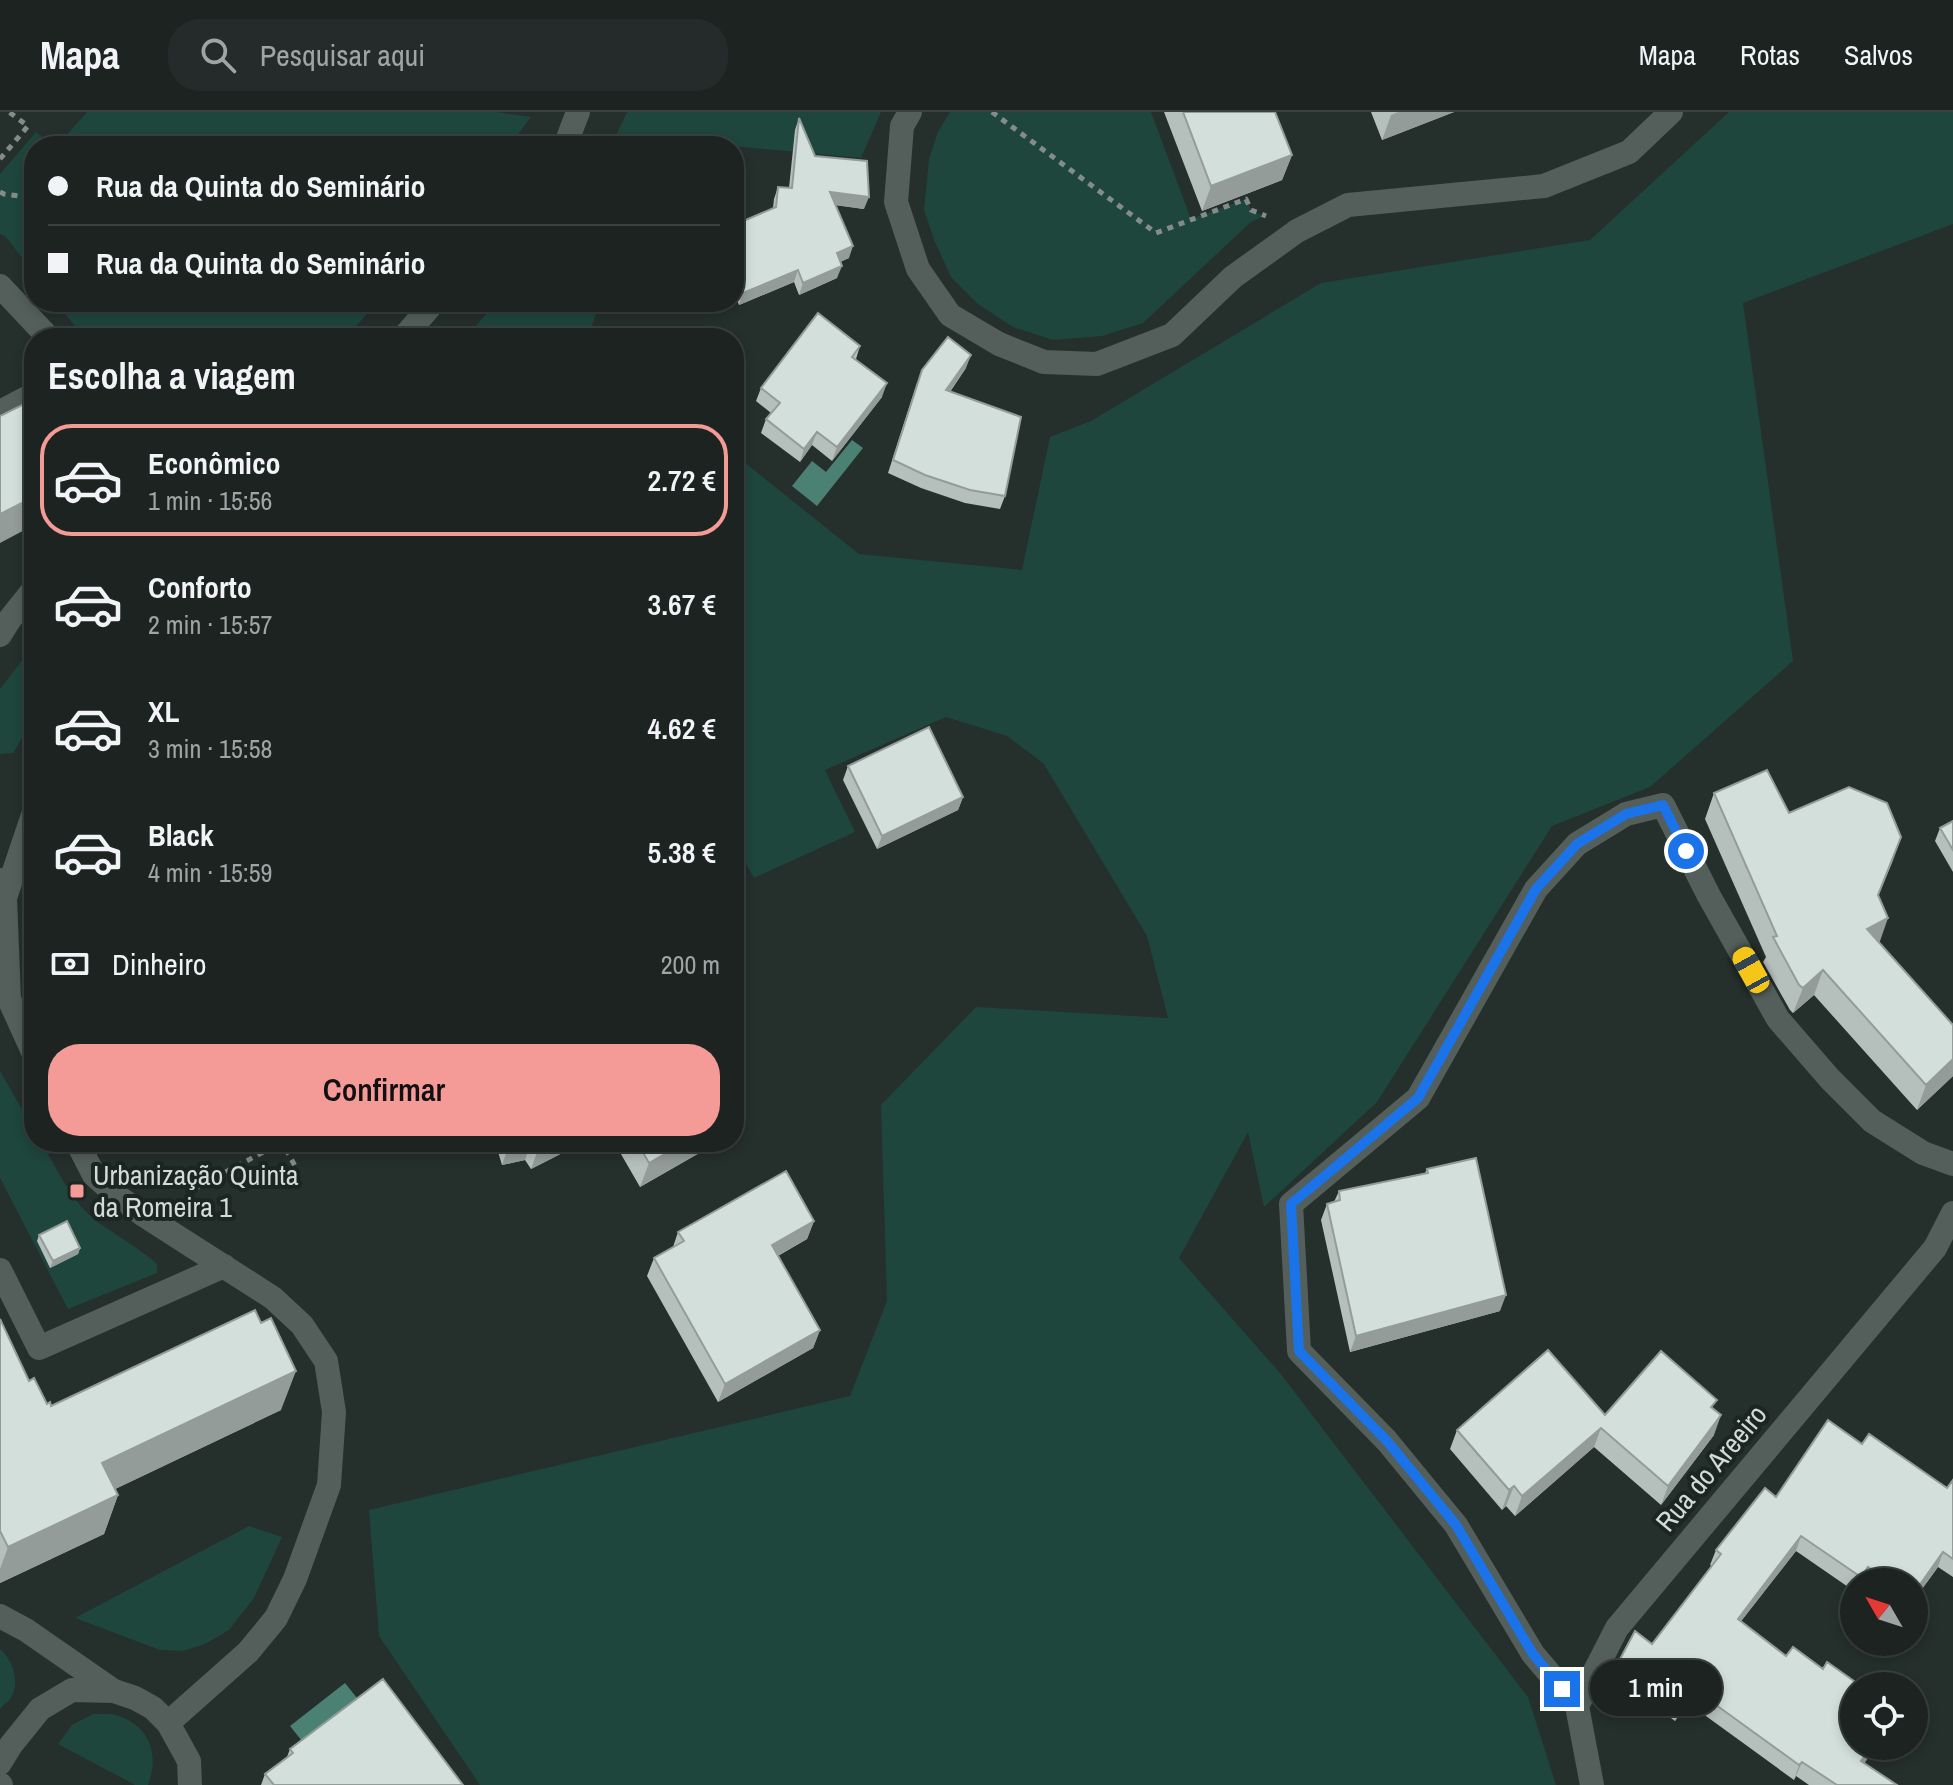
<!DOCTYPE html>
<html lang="pt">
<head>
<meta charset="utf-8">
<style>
	body { margin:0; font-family:"Archivo Narrow",sans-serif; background:#252b2a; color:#f1f3f6; height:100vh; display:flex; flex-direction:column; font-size:30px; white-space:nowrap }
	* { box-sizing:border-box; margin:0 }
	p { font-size:26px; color:#a0a4a5 }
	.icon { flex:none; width:44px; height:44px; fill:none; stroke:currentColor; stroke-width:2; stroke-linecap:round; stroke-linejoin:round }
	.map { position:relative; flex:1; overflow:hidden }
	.drawer { position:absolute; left:24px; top:216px; width:720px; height:824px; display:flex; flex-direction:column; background:#1c2321; border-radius:32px; box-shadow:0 4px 12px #0003,0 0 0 2px #3a403f }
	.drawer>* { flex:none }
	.guide { position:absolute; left:24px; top:24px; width:720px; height:176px; border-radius:32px; box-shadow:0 4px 12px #0003,0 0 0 2px #3a403f; display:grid; align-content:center; height:176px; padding:0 24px; background:#1c2321 }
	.needle { width:52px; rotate:309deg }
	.controls { position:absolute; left:1840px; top:1456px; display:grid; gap:16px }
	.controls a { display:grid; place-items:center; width:88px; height:88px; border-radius:50%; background:#1c2321; box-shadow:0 4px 12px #0003,0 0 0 2px #3a403f; font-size:40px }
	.end { position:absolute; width:36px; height:36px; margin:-18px; border:10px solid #1a73e8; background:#fff; box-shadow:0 0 0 4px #fff }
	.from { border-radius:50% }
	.bubble { position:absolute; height:56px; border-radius:28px; background:#1c2321; box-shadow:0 4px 12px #0003,0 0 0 2px #3a403f; font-size:26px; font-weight:600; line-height:56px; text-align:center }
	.car { position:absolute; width:24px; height:48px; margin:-24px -12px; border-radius:10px; box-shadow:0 0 6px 2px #0007; background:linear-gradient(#f5c518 24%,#345 0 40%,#f5c518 0 76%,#345 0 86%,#f5c518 0) }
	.guide b { display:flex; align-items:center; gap:28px; height:76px; font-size:30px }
	.guide b+b { border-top:2px solid #3a403f }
	.guide i { width:20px; height:20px; background:#f1f3f6 }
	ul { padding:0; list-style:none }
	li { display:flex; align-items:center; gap:24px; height:112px; margin:0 16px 12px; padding:0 8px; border:4px solid transparent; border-radius:32px }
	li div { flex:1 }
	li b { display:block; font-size:30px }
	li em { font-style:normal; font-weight:600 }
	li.selected { border-color:#f59b97 }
	li>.icon { width:72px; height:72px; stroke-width:1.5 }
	h2 { padding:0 24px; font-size:36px; line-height:96px }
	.pay { display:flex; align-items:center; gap:20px; height:88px; padding:0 24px; font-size:30px }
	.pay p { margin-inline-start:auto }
	.action { display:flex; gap:16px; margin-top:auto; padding:16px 24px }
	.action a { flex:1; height:92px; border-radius:32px; background:#f59b97; color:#111; font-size:32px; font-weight:600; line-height:92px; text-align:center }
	header { display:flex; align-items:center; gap:48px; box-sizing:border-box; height:112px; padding:0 40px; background:#1c2321; border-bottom:2px solid #3a403f }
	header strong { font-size:38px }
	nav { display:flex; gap:44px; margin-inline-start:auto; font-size:28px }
	.search { width:560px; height:72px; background:#252b2a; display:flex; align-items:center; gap:20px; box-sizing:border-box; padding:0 28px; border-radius:32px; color:#a0a4a5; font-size:30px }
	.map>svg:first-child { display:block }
	.green { fill:#1e463c }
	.water { fill:#4b8172 }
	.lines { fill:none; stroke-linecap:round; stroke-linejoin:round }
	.path { stroke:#838c89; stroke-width:5; stroke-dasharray:6 6; stroke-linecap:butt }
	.minor { stroke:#545f5c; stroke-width:24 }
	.wall { fill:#b5c0bc }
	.shaded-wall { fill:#939c99 }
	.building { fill:#d2dfdb; stroke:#939c99; stroke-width:2 }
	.route { stroke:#1a73e8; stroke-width:10 }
	.poi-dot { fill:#f59b97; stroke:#1b2522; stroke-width:3 }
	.labels { text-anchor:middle; stroke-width:8; stroke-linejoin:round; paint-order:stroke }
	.poi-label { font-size:28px; fill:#d3dad8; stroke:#1b2522; text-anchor:start }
	.street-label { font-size:28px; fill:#d3dad8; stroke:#1b2522 }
</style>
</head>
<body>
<header>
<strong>Mapa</strong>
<div class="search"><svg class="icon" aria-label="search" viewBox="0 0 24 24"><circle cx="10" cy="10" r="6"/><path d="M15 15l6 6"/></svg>Pesquisar aqui</div>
<nav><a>Mapa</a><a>Rotas</a><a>Salvos</a></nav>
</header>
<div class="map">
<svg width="1953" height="1673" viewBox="0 0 1953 1673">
	<rect width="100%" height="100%" fill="#252f2c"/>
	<path class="green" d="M 87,0 L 496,0 L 531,5 L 509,34 L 57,34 Z
		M 627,0 L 881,0 L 861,46 L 655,27 L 653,34 L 611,34 Z
		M 950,0 L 1151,0 L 1191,107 L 1246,87 L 1251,98 L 1264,104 L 1251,110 L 1143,211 L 1102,224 L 1053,228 L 1013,215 L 978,192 L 951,165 L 935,130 L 924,98 L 929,47 L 938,20 Z
		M 1729,0 L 1953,0 L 1953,112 L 1743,191 L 1793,549 L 1650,675 L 1552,714 L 1377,990 L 1264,1095 L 1248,1020 L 1179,1146 L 1280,1261 L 1528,1585 L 1556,1673 L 480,1673 L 379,1524 L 369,1398 L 850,1284 L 887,1189 L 881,993 L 976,895 L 1168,906 L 1147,824 L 1044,652 L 1007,624 L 946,605 L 825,658 L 855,720 L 754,766 L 734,731 L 734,600 L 737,591 L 734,588 L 734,342 L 859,442 L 1022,458 L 1050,325 L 1091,309 L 1321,171 L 1590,128 Z
		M 36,20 L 53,34 L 34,34 L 34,161 L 5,124 L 0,122 L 0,62 Z
		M 56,190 L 377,190 L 346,226 L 84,226 Z
		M 497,190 L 600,190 L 589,222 L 585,226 L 465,226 Z
		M 34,533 L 34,606 L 13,641 L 0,642 L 0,577 Z
		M 0,959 L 34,1018 L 34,1030 L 41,1030 C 57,1057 71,1088 95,1108 C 115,1123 138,1135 157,1152 L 157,1161 L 68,1197 L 0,1066 Z
		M 249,1414 L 282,1425 L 254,1486 L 229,1518 L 205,1532 L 183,1539 L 160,1538 L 75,1506 Z
		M 0,1537 C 13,1548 21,1572 10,1587 C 7,1591 3,1593 0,1597 Z
		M 93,1602 C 101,1602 112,1601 119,1604 C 151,1615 159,1644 148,1673 L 135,1673 L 58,1632 L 72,1613 Z"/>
	<path class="water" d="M 852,328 L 863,336 L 817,394 L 792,374 L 812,349 L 826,360 Z
		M 345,1571 L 357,1586 L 302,1629 L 290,1614 Z"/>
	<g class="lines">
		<path class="path" d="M 992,0 L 1156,121 L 1246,87 L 1251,98 L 1266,104
			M 0,47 L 28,14 L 9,0
			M 0,80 L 4,82 L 34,86
			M 194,1077 L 282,1030 L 295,1054"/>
		<path class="minor" d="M 910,0 L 902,14 L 896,90 L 918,157 L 950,203 L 999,232 L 1044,250 L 1097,252 L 1172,223 L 1233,165 L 1297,119 L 1348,93 L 1544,74 L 1629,40 L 1671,0
			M 565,34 L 578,0
			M 0,174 L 49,226
			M 403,226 L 434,190
			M 0,300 L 34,282
			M 0,523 L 10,507 L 34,477
			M 0,768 L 5,786 L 9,887 L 34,942
			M 5,786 L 34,700
			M 77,1030 L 94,1063 L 117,1084 L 145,1104 L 273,1186 L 302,1213 L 326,1249 L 334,1300 L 329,1373 L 295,1467 L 276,1506 L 248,1540 L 168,1611
			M 0,1158 L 39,1236 L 224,1154
			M 0,1504 L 26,1518 L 114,1579
			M 1577,1594 L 1533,1542 L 1456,1413 L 1387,1329 L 1299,1239 L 1291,1092 L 1418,986 L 1536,777 L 1577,732 L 1626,702 L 1663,693 L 1709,784 L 1778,907 L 1830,967 L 1872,1009 L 1923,1041 L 1953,1052
			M 0,1651 L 11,1633 L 40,1597 L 72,1578 L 114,1579 L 135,1586 L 153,1596 L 168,1611 L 189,1649 L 190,1673
			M 0,1672 L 1,1673
			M 1592,1673 L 1577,1594 L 1617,1516 L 1935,1136 L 1953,1101"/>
	</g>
	<path class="wall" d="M 1164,0 L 1275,0 L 1292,43 L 1282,68 L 1202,99 Z
		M 1371,0 L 1454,0 L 1382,28 Z
		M 799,6 L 815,44 L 864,97 L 836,93 L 849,146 L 840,150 L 837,166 L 799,183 L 794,170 L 739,193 L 734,181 L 734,113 L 773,96 L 774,87 L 778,75 L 789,76 L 795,18 Z
		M 860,234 L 856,247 L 882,285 L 832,349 L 812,333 L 800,350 L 761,321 L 766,307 L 771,301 L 756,289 L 761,276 Z
		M 966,256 L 950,280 L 1005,384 L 1000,397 L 965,391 L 921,376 L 888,361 L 917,271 Z
		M 848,654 L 963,685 L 958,698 L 877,737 L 843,668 Z
		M 1714,681 L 1789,701 L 1901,725 L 1878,784 L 1879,831 L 1953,913 L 1953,964 L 1917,998 L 1814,883 L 1793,901 L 1790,898 L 1763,850 L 1766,845 L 1705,707 Z
		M 1953,709 L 1953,760 L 1935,729 L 1940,716 Z
		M 223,1030 L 272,1030 L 260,1037 L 244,1039 L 228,1035 Z
		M 495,1030 L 584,1030 L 531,1057 L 525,1048 L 502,1053 Z
		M 614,1030 L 711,1030 L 708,1036 L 640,1075 Z
		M 1427,1057 L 1500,1199 L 1350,1240 L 1321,1108 L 1327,1092 L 1334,1090 L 1339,1079 L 1425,1061 Z
		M 814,1109 L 807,1127 L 778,1144 L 820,1218 L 813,1236 L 718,1290 L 647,1164 L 654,1146 L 673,1135 L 678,1120 Z
		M 39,1123 L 80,1136 L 78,1142 L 50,1156 L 37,1129 Z
		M 0,1207 L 29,1269 L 47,1292 L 51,1294 L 281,1298 L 115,1377 L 118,1383 L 104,1422 L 0,1471 Z
		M 1714,1297 L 1714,1323 L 1661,1393 L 1594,1335 L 1515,1404 L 1506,1394 L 1502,1398 L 1450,1337 L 1457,1318 L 1605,1303 Z
		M 1862,1332 L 1947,1376 L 1953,1368 L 1953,1465 L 1938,1455 L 1914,1488 L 1914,1470 L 1854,1470 L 1854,1479 L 1796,1439 L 1741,1509 L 1864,1651 L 1897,1673 L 1809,1673 L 1796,1664 L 1794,1668 L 1688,1591 L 1675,1609 L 1613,1564 L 1619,1549 L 1652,1532 L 1712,1454 L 1710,1453 L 1716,1438 L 1776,1385 Z
		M 290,1637 L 463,1673 L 261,1673 L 265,1662 L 287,1645 Z"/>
	<path class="shaded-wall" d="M 1398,0 L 1454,0 L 1382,28 L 1391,3 Z
		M 1292,43 L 1282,68 L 1202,99 L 1211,74 Z
		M 830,80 L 869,85 L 864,97 L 826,92 Z
		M 853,134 L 849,146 L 832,153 L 837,141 Z
		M 842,154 L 837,166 L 799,183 L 803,171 Z
		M 798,158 L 794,170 L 739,193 L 743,181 Z
		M 971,243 L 966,256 L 941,292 L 946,278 Z
		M 887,271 L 882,285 L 832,349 L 837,335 Z
		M 817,320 L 812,333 L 800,350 L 804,337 Z
		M 34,385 L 34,413 L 0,431 L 0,402 Z
		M 963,685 L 958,698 L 877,737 L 882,724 Z
		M 1901,725 L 1892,751 L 1868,808 L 1878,783 Z
		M 1888,806 L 1879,832 L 1867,817 Z
		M 1823,858 L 1814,883 L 1793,901 L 1803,876 Z
		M 1953,947 L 1953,964 L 1917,998 L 1926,973 Z
		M 247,1030 L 272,1030 L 260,1037 L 244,1039 Z
		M 510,1030 L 531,1030 L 525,1048 L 502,1053 Z
		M 544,1030 L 584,1030 L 531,1057 L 540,1032 Z
		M 685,1030 L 711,1030 L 708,1036 L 640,1075 L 649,1051 Z
		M 814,1109 L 807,1127 L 765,1151 L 772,1133 Z
		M 80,1136 L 78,1142 L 50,1156 L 53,1149 Z
		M 1506,1183 L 1500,1199 L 1350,1240 L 1356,1224 Z
		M 820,1218 L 813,1236 L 718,1290 L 725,1272 Z
		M 296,1259 L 281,1298 L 88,1390 L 102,1351 Z
		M 1721,1303 L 1714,1323 L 1661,1393 L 1668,1374 Z
		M 1601,1316 L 1594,1335 L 1515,1404 L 1522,1384 Z
		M 1514,1374 L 1506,1394 L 1502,1398 L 1509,1378 Z
		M 118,1383 L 104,1422 L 0,1471 L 0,1457 L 8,1435 Z
		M 1801,1424 L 1796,1439 L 1732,1521 L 1738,1507 Z
		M 1943,1440 L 1938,1455 L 1914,1488 L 1914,1481 Z
		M 1868,1455 L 1863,1470 L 1859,1470 L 1861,1465 Z
		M 1694,1577 L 1688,1591 L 1675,1609 L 1680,1594 Z
		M 1872,1634 L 1876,1634 L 1856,1664 L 1861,1649 Z
		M 1802,1650 L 1796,1664 L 1794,1668 L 1799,1653 Z"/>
	<path class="building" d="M 1183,0 L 1275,0 L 1292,43 L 1211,74 Z
		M 799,6 L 815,44 L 867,49 L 869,85 L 830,80 L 853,134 L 837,141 L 842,154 L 803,171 L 798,158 L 743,181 L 734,159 L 734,113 L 776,95 L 778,75 L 792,76 Z
		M 818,201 L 860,234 L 852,245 L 887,271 L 837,335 L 817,320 L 804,337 L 766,307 L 780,291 L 761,276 Z
		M 948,225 L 971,243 L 946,278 L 1021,305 L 1005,384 L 970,378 L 925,363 L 893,348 L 922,258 Z
		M 34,287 L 34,385 L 0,402 L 0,304 Z
		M 929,615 L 963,685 L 882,724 L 848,654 Z
		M 1767,658 L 1789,701 L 1849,675 L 1887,691 L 1901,725 L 1878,783 L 1888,806 L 1867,817 L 1953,913 L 1953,947 L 1926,973 L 1823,858 L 1803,876 L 1799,873 L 1773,825 L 1777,824 L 1714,681 Z
		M 1953,709 L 1953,738 L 1940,716 Z
		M 637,1030 L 685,1030 L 649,1051 Z
		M 1476,1046 L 1506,1183 L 1356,1224 L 1327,1092 L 1340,1088 L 1339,1079 L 1428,1061 L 1427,1057 Z
		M 786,1059 L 814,1109 L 772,1133 L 820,1218 L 725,1272 L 654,1146 L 684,1129 L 678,1120 Z
		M 67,1109 L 80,1136 L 53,1149 L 39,1123 Z
		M 255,1198 L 261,1211 L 271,1206 L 296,1259 L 102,1351 L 118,1383 L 8,1435 L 0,1419 L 0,1207 L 29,1269 L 34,1266 L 47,1292 L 50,1290 L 51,1294 Z
		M 1548,1238 L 1605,1303 L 1661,1239 L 1717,1288 L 1711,1295 L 1721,1303 L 1668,1374 L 1601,1316 L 1522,1384 L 1514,1374 L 1509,1378 L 1457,1318 Z
		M 1828,1308 L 1862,1332 L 1869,1322 L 1947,1376 L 1953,1368 L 1953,1447 L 1943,1440 L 1914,1481 L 1914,1470 L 1890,1470 L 1868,1455 L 1861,1465 L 1801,1424 L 1738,1507 L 1786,1544 L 1793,1535 L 1823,1557 L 1827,1550 L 1861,1574 L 1854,1574 L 1854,1634 L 1872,1634 L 1861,1649 L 1897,1673 L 1837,1673 L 1802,1650 L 1799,1653 L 1694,1577 L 1680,1594 L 1619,1549 L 1635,1519 L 1652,1532 L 1721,1442 L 1716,1438 L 1765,1376 L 1776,1385 Z
		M 383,1567 L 463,1673 L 274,1673 L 265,1662 L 293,1641 L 290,1637 Z
		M 1881,1567 L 1892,1574 L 1875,1574 Z"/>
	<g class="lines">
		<path class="route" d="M 1562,1577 L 1533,1542 L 1456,1413 L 1387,1329 L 1299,1239 L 1291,1092 L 1418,986 L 1536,777 L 1577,732 L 1626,702 L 1663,693 L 1686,739"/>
	</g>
	<rect class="poi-dot" x="69" y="1071" width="16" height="16" rx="4"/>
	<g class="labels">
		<g class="poi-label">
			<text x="93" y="1073">Urbanização Quinta<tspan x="93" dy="32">da Romeira 1</tspan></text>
		</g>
		<g class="street-label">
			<text transform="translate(1711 1356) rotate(-50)" y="10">Rua do Areeiro</text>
		</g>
	</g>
</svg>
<div class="controls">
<a><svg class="needle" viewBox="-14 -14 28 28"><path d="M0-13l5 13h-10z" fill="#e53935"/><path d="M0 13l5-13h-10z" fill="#a0a4a5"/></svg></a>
<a><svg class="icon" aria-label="locate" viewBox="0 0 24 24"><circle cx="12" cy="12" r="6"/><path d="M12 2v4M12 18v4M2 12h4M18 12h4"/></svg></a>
</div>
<i class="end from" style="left:1686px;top:739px"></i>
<i class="end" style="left:1562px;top:1577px"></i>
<div class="bubble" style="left:1590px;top:1548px;width:132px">1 min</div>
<i class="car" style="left:1751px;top:858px;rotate:331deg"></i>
<div class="guide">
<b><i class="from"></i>Rua da Quinta do Seminário</b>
<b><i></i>Rua da Quinta do Seminário</b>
</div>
<section class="drawer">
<h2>Escolha a viagem</h2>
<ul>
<li class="selected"><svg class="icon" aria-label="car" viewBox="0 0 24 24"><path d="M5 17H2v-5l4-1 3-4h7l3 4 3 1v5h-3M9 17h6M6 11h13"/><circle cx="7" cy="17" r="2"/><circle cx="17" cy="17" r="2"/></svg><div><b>Econômico</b><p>1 min · 15:56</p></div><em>2.72 €</em></li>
<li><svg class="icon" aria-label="car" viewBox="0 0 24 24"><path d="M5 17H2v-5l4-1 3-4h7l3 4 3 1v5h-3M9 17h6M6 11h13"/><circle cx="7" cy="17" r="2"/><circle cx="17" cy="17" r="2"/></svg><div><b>Conforto</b><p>2 min · 15:57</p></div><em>3.67 €</em></li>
<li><svg class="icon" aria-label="car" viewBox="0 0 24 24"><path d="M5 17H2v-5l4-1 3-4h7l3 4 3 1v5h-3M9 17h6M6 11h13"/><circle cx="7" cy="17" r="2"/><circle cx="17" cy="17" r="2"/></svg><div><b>XL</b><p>3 min · 15:58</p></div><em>4.62 €</em></li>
<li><svg class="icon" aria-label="car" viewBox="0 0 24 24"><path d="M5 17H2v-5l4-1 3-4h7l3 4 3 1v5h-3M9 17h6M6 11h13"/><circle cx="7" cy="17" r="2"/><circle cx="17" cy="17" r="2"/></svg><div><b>Black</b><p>4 min · 15:59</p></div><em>5.38 €</em></li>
</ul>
<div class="pay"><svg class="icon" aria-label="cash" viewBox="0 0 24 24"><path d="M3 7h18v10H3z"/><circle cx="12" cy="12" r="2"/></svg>Dinheiro<p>200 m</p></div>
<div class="action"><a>Confirmar</a></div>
</section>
</div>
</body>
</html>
